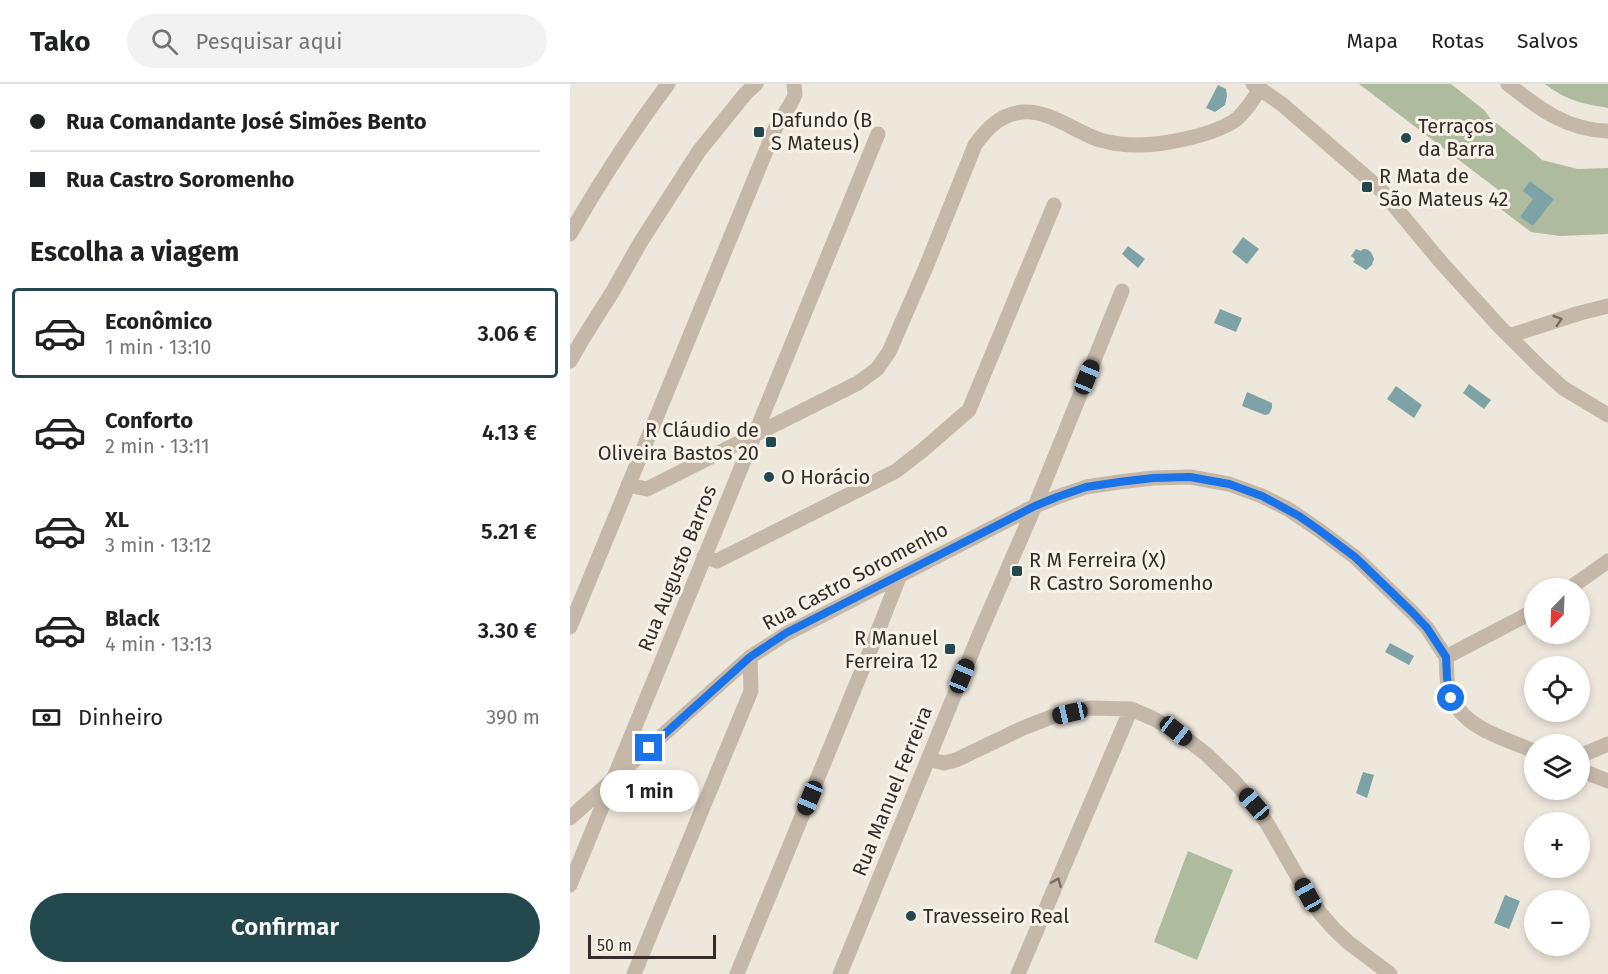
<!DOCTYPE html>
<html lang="pt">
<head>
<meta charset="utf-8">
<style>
	body { margin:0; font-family:"Fira Sans",sans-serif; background:#f2f2f2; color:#202124; height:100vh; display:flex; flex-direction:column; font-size:22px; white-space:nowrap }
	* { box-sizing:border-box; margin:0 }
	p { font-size:20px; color:#757577 }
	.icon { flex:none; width:33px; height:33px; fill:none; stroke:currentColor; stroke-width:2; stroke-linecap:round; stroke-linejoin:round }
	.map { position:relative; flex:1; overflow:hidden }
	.panel { display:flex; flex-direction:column; background:#fff; width:570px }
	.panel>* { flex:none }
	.banner { display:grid; align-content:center; height:132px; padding:0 30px; background:#fff }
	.needle { width:39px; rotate:203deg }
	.fabs { position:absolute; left:954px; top:494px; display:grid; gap:12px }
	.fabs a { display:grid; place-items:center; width:66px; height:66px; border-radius:50%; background:#fff; box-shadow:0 3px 9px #0003; font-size:30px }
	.scale { position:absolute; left:18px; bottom:15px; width:128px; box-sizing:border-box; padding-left:6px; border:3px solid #332c28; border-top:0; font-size:16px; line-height:21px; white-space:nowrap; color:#332c28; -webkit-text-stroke:4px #f7f1e7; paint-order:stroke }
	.end { position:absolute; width:27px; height:27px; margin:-14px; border:8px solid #1a73e8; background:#fff; box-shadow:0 0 0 3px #fff }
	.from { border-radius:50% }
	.bubble { position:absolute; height:42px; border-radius:21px; background:#fff; box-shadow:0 3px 9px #0003; font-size:20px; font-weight:600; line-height:42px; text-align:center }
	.car { position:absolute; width:18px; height:36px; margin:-18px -9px; border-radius:8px; box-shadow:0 0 4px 2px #0007; background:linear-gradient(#222 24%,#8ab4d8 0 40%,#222 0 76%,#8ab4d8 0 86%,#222 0) }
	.banner b { display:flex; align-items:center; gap:21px; height:57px; font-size:22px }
	.banner b+b { border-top:2px solid #e0e0e0 }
	.banner i { width:15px; height:15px; background:#202124 }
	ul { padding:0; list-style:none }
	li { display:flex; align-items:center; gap:18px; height:90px; margin:0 12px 9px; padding:0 18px; border:3px solid transparent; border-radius:6px }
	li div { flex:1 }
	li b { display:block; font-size:22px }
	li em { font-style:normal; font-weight:600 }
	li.selected { border-color:#23494f }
	li>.icon { width:54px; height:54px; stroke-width:1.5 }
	h2 { padding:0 30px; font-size:27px; line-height:72px }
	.pay { display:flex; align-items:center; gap:15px; height:66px; padding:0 30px; font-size:22px }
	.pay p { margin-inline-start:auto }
	.button { display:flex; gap:12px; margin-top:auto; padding:12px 30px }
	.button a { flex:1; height:69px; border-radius:36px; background:#23494f; color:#fff; font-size:24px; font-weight:600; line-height:69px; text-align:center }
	header { display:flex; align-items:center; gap:36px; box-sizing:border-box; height:84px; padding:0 30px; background:#fff; border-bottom:2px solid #e0e0e0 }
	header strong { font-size:28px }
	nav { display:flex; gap:33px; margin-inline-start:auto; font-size:21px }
	.search { width:420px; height:54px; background:#f2f2f2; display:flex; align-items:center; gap:15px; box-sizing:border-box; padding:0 21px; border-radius:33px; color:#757577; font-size:22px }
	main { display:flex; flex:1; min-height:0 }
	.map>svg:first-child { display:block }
	.green { fill:#afbb9e }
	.water { fill:#7ea3a7 }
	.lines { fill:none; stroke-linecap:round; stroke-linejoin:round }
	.minor { stroke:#c5b8a9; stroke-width:15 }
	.oneway { stroke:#756b62 }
	.route { stroke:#1a73e8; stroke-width:8 }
	.poi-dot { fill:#23494f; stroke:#f7f1e7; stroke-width:2 }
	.labels { text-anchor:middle; stroke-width:6; stroke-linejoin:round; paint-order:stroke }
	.poi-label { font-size:20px; fill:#332c28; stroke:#f7f1e7; text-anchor:start }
	.street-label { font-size:20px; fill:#332c28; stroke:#f7f1e7 }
</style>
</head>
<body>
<header>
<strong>Tako</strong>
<div class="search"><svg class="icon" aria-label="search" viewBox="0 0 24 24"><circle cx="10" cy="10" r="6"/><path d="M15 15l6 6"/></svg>Pesquisar aqui</div>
<nav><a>Mapa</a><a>Rotas</a><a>Salvos</a></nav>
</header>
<main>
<section class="panel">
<div class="banner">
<b><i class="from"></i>Rua Comandante José Simões Bento</b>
<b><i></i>Rua Castro Soromenho</b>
</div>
<h2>Escolha a viagem</h2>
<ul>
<li class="selected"><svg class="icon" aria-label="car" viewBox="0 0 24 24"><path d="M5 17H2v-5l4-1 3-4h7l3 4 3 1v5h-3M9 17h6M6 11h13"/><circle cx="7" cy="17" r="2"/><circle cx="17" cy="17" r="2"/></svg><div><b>Econômico</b><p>1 min · 13:10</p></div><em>3.06 €</em></li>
<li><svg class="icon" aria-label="car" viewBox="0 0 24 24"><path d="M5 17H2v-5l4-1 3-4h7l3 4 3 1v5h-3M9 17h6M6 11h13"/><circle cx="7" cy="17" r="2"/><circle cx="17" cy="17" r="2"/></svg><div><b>Conforto</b><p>2 min · 13:11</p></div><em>4.13 €</em></li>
<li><svg class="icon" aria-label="car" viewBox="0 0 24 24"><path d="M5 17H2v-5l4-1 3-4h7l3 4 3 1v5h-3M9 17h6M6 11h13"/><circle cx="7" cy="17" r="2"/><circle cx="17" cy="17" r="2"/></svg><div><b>XL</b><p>3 min · 13:12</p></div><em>5.21 €</em></li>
<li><svg class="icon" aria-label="car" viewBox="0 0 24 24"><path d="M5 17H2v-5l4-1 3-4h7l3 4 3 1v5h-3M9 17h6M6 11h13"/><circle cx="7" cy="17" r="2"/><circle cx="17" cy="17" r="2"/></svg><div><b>Black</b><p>4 min · 13:13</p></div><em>3.30 €</em></li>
</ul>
<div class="pay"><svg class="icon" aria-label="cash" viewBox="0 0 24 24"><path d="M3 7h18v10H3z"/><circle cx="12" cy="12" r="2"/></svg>Dinheiro<p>390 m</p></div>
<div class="button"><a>Confirmar</a></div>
</section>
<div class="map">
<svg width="1038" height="890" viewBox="0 0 1038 890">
	<rect width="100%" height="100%" fill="#eee7dc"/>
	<path class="green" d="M 789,0 L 881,0 L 914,26 L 920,34 L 963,68 L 972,76 L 1008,85 L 1038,84 L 1038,150 L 990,152 L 961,148 L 923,119 L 931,108 Z
		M 975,0 L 1038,0 L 1038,24 C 1011,19 997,17 975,0 Z
		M 618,767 L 663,786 L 627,876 L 584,858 Z"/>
	<path class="water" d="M 648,1 L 656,5 L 657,12 L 655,21 L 645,28 L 636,24 Z
		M 960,97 L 984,115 L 963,142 L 950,133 L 963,115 L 953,107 Z
		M 673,153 L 689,165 L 677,180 L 662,168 Z
		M 558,162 L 575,175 L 568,184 L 552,170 Z
		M 786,165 L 791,167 L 793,165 C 800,165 802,169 804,175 L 802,181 L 796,186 L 783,178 L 785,175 L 781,172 Z
		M 650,225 L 672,234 L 666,248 L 644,239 Z
		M 899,300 L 921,316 L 914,325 L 893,309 Z
		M 826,302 L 852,321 L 844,334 L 817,315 Z
		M 677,308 L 702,319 L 702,324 L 699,330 L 695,331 L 672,322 Z
		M 820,559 L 844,572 L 839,581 L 815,568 Z
		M 793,688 L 804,691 L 797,714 L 786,709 Z
		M 935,811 L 950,817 L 939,845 L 924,839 Z"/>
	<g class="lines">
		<path class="minor" d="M 683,0 L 713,21 L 811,106 L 870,177 L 929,242 L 970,283 L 993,304 L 1038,331
			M 938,0 C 969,25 997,46 1038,47
			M 0,150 C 30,98 62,48 98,0
			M 939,252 L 1010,229 L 1038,222
			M 0,277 L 12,256 L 43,207 L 70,159 L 129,67 L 176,9 L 186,0
			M 58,401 L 77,405 L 288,299 L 307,285 L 319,268 L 356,183 L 405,61 C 417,44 431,30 453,28 C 480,26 505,48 530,56 C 541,59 555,61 567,61 C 594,61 647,51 668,34 C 677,25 684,15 690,4
			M 134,472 L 147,477 L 326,387 L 353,366 L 399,326 L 484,121
			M 1000,504 L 1038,477
			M 964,527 L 876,573 C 877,586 876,603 882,615 C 896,645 936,655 964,667
			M 0,543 L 205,45 C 209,37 224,17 225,10 C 225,9 224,1 224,0
			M 1010,672 L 1038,660
			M 358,675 L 374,679 L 386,676 L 453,644 L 481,633 L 520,624 L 561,625 L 582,634 L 606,647 L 636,670 L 663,696 L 684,720 L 698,741 L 738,811 L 750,829 L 764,845 L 779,859 L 820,890
			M 1010,686 L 1038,697
			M 0,734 L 180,573 L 216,550 L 465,422 L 487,413 L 516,403 L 549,398 L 583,394 L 620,393 L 659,400 L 692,412 L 718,425 L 749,446 L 785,473 L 843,529 L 857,544 L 876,573
			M 0,801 L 308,50
			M 64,890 L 181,607 L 180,573
			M 167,890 L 302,562 L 330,491
			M 270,890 L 409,551 L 465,422 L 552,207
			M 448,890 L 561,625"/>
	</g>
	<defs><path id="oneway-chevron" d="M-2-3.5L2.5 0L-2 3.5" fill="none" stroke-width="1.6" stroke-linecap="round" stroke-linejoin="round" transform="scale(1.5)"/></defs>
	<g class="oneway">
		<use href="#oneway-chevron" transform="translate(988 236) rotate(-18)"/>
		<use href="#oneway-chevron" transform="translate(487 798) rotate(-67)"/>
	</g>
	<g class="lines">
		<path class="route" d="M 79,664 L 180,573 L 216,549 L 465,422 L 487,413 L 516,403 L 549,398 L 583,394 L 620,393 L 659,400 L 692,412 L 729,432 L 749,446 L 785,473 L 843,529 L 857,544 L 876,573 L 877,594 L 881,614"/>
	</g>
	<g class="poi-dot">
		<rect x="183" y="42" width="12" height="12" rx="3"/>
		<circle cx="836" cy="54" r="6"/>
		<rect x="791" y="97" width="12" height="12" rx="3"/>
		<rect x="195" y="352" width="12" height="12" rx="3"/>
		<circle cx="199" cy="393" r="6"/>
		<rect x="441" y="481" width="12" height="12" rx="3"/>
		<rect x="374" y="559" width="12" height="12" rx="3"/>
		<circle cx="341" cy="832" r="6"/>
	</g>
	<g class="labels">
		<g class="poi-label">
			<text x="201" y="43">Dafundo (B<tspan x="201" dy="23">S Mateus)</tspan></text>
			<text x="848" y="49">Terraços<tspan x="848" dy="23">da Barra</tspan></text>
			<text x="809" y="99">R Mata de<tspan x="809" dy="23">São Mateus 42</tspan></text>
			<text x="189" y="353" text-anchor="end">R Cláudio de<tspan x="189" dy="23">Oliveira Bastos 20</tspan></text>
			<text x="211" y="400">O Horácio</text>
			<text x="459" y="483">R M Ferreira (X)<tspan x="459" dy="23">R Castro Soromenho</tspan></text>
			<text x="368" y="561" text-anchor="end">R Manuel<tspan x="368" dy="23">Ferreira 12</tspan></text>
			<text x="353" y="839">Travesseiro Real</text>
		</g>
		<g class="street-label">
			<text transform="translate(107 484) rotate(-68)" y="7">Rua Augusto Barros</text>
			<text transform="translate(285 492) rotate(-28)" y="7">Rua Castro Soromenho</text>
			<text transform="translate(322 707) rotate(-68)" y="7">Rua Manuel Ferreira</text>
		</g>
	</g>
</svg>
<div class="fabs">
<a><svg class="needle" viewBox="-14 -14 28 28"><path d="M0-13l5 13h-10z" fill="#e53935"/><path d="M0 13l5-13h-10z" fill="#757577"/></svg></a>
<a><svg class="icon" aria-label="locate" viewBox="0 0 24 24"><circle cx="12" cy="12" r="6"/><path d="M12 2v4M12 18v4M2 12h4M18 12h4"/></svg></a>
<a><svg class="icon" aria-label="layers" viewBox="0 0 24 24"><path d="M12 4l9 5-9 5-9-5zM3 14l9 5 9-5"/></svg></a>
<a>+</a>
<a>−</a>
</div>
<div class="scale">50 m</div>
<i class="end from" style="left:881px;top:614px"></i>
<i class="end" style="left:79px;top:664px"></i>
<div class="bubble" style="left:30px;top:686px;width:99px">1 min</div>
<i class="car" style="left:517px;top:293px;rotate:22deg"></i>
<i class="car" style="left:392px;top:592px;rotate:22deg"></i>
<i class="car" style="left:500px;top:629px;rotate:257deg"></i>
<i class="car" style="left:606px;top:647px;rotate:128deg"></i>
<i class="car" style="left:240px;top:714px;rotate:203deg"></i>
<i class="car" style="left:684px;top:720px;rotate:319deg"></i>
<i class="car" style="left:738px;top:811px;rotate:331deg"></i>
</div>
</main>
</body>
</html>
